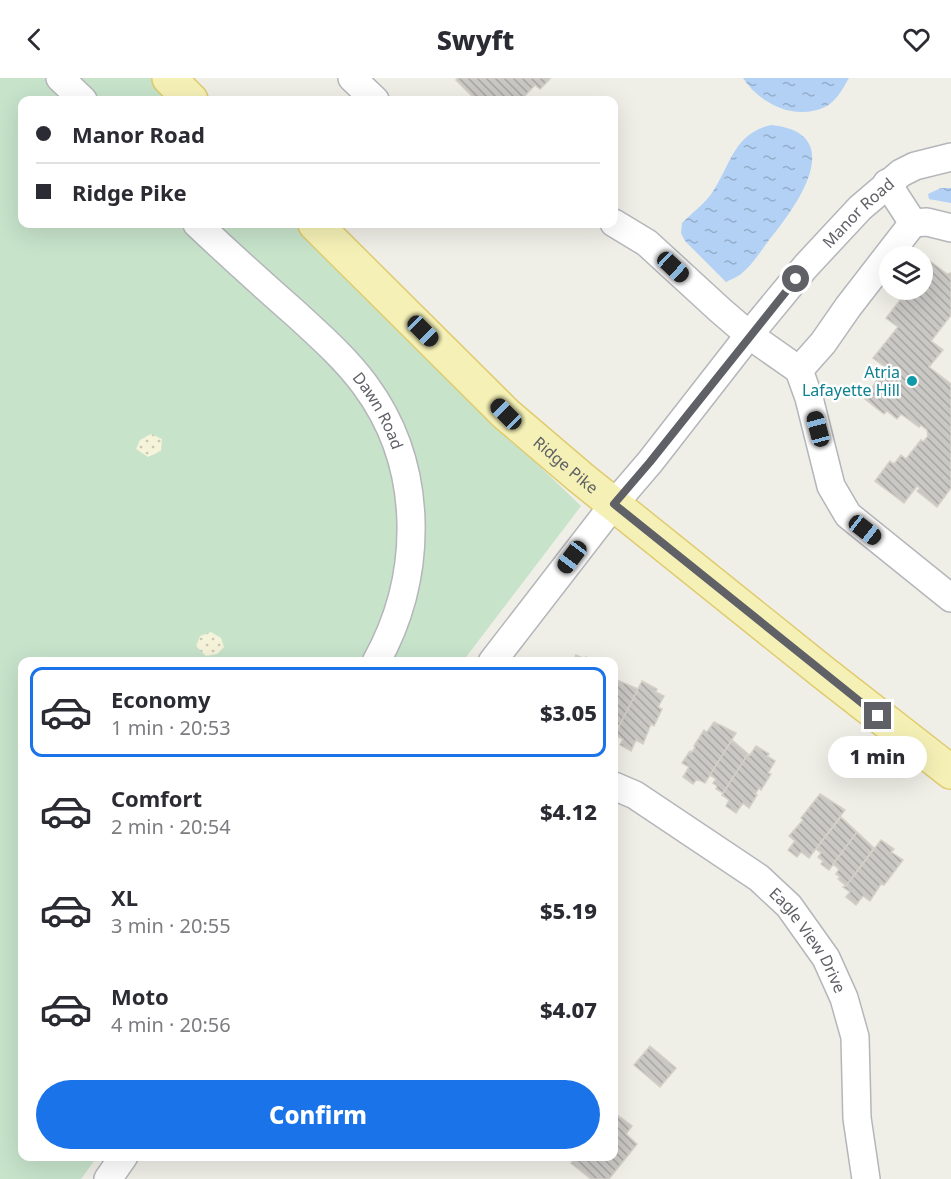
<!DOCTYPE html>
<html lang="en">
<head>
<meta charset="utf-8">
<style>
	body { margin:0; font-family:"Noto Sans",sans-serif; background:#f2f2f3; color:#2b2b33; height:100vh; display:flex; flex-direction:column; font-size:22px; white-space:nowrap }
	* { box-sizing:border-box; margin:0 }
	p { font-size:20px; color:#7c7c81 }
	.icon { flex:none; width:33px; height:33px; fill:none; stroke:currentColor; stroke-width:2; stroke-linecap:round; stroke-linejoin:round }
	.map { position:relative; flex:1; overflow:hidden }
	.drawer { position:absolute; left:18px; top:579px; width:600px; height:504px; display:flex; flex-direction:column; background:#fff; border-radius:12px; box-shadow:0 6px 24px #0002 }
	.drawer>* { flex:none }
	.banner { position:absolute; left:18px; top:18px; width:600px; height:132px; border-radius:12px; box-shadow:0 6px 24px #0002; display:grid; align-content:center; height:132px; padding:0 18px; background:#fff }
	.tools { position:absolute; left:879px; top:168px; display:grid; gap:12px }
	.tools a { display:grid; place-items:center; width:54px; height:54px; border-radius:50%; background:#fff; box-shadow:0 6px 24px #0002; font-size:30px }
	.end { position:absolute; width:27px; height:27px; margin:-14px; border:8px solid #5f6166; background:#fff; box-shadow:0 0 0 3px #fff }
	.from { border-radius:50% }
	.bubble { position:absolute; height:42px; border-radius:21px; background:#fff; box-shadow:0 6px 24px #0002; font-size:20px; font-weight:800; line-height:42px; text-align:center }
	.car { position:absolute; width:18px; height:36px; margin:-18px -9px; border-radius:8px; box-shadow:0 0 4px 2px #0007; background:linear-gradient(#222 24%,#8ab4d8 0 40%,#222 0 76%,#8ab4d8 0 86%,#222 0) }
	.banner b { display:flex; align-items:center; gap:21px; height:57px; font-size:22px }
	.banner b+b { border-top:2px solid #e1e1e2 }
	.banner i { width:15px; height:15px; background:#2b2b33 }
	ul { padding:10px 0 0; list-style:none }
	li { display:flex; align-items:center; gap:18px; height:90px; margin:0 12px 9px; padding:0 6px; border:3px solid transparent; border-radius:12px }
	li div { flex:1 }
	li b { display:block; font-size:22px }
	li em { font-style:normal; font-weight:800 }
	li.active { border-color:#1a73e8 }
	li>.icon { width:54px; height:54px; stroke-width:1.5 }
	.primary-button { display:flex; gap:12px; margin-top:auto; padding:12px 18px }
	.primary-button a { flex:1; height:69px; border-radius:36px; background:#1a73e8; color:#fff; font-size:24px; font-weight:800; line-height:69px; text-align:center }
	header { display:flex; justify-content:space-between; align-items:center; height:78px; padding:0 18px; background:#fff; font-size:27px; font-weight:800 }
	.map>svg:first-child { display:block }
	.green { fill:#c7e3ca }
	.sand { fill:url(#sand-dots) }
	.water { fill:url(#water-ripples) }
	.building { fill:url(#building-back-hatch); stroke:#d3d0c6; stroke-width:1.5 }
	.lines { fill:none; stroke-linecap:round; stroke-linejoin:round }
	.minor-casing { stroke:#b4b6ba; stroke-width:30 }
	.major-casing { stroke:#e0cb6f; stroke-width:36 }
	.minor { stroke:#fff; stroke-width:27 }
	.major { stroke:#f5f1b6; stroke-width:33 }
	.route { stroke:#5f6166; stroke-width:8 }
	.culture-dot { fill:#0f9aa8; stroke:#fff; stroke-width:2 }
	.labels { text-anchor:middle; stroke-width:5; stroke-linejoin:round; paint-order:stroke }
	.street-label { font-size:16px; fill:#5f6166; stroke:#fff }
	.culture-label { font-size:16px; fill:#0d838f; stroke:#fff; text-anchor:end }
</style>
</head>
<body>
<header><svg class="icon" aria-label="back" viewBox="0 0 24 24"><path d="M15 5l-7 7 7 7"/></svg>Swyft<svg class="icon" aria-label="heart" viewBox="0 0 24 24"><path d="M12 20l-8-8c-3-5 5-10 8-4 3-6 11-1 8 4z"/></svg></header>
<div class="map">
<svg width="951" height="1101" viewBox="0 0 951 1101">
	<defs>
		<pattern id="sand-dots" width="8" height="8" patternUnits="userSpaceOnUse" patternTransform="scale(1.5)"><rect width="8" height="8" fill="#f6f3db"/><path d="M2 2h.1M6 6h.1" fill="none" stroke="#cac8b5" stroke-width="1.8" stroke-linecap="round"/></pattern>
		<pattern id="water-ripples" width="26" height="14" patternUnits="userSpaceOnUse" patternTransform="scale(1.5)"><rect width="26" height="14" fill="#b2d1f5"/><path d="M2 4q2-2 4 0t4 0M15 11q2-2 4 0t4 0" fill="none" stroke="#94adca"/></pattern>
		<pattern id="building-back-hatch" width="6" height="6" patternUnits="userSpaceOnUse" patternTransform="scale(1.5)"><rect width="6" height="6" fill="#cac8c4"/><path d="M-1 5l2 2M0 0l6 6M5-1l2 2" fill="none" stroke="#a7a6a3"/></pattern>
	</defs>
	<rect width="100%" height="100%" fill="#efeee7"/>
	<path class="green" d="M 0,0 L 153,0 L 176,22 L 22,22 L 22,146 L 297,146 L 479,330 L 581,428 L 463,583 L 22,584 L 22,1078 L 97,1079 L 81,1101 L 0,1101 Z"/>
	<path class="sand" d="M 151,356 L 162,361 L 161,373 L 148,379 L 136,371 L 140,362 Z
		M 211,554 L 221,560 L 224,569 L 217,576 L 206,578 L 196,568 L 200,558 Z"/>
	<path class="water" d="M 743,0 L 849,0 C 843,10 837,23 825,29 C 795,43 760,26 743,0 Z
		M 771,47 C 850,55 796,129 769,162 C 761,173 752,187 742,195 C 738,199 731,201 726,204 L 685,163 L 681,155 L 682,145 C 692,135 704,126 712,115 C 731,87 733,56 771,47 Z
		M 941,110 L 951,110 L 951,125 L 929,121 L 928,116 Z"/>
	<path class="building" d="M 458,0 L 549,0 L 550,1 L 540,11 L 535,7 L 521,22 L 472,22 L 474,20 L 456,2 Z
		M 930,183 L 947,196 L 951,195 L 951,237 L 931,263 L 943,272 L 929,289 L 951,306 L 951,410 L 937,429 L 917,413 L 920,410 L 917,408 L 904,425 L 875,403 L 890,383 L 894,386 L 901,377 L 906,381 L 921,362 L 923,364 L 928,358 L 927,352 L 921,347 L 919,349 L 901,336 L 897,341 L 887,333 L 884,336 L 865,321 L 879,299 L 881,300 L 888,291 L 873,280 L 898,249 L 886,240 L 908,212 L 922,212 L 922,193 Z
		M 576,577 L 584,581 L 586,579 L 594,584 L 573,584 Z
		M 617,602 L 638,611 L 619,648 L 614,645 L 614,609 Z
		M 642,603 L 657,611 L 656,614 L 664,618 L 658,629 L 662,631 L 654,648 L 651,646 L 643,666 L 636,662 L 631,673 L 620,667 L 623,661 L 615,657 Z
		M 714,644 L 736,655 L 705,705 L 697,701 L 693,706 L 683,699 L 689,689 L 682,685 L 690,673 L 692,674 L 695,669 L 694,668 L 704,652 L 707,654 Z
		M 732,662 L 748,676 L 723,715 L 716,711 L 717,708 L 713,705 L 716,701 L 710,697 Z
		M 756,668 L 769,676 L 767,678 L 775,683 L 768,695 L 771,696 L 761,712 L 759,710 L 755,716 L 757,717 L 749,730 L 743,725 L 736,735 L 726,728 L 729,722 L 722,717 L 748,676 L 750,677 Z
		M 820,716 L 845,732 L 809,780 L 801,774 L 797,779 L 788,772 L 795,763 L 789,758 L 803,742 L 801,740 Z
		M 841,739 L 857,754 L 829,792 L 821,786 L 823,783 L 818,779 L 821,775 L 816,771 Z
		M 857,754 L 874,770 L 846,808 L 838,801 L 840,799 L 836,796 L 839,791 L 833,786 Z
		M 881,762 L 894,771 L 891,774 L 903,782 L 884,807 L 881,806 L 870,823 L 863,818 L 856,827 L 846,819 L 850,814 L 843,809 L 846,808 Z
		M 650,968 L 676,990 L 660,1009 L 634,987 Z
		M 616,1036 L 632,1048 L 626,1056 L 637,1066 L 609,1101 L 591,1101 L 571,1085 L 576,1078 L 614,1078 L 614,1039 Z"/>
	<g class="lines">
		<defs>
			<g id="minor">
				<path d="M 60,0 L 83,22"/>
				<path d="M 352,0 L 375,22"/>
				<path d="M 887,105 L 913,145 L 927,144 L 951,150"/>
				<path d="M 614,145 L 647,165 L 720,232 L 749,257 L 799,292 L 809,320 L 831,408 L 848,437 L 951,520"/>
				<path id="s1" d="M 197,146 C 229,176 262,206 295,235 C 320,258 345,280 365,307 C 425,388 424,498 376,584"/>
				<path d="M 799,292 L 823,265 L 848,229 L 913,145"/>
				<path id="s2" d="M 492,584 L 614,426 L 650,384 L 749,257 L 806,188 L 860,130 L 901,95 L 915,88 L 951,79"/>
				<path id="s3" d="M 614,708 L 635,717 L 759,800 L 789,828 L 826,880 L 844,920 L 855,959 L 857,1040 L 866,1101"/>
				<path d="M 108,1101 L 124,1078"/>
			</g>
			<g id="major">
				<path d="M 169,0 L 191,22"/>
				<path id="s4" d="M 315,146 L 506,336 L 581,400 L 824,595 L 951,694"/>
			</g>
		</defs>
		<use href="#minor" class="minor-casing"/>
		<use href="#major" class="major-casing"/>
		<use href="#minor" class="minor"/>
		<use href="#major" class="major"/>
	</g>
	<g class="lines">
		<path class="route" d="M 796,201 L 650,384 L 614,426 L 878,638"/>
	</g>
	<circle class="culture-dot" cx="912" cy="303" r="6"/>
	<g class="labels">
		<g class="street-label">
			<text dy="6" stroke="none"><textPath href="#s2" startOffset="580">Manor Road</textPath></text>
			<text dy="6" stroke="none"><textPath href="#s1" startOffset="262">Dawn Road</textPath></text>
			<text dy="6" stroke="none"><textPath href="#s4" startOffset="348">Ridge Pike</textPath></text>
			<text dy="6" stroke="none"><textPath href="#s3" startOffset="252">Eagle View Drive</textPath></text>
		</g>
		<g class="culture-label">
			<text x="900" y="300">Atria<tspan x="900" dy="18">Lafayette Hill</tspan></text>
		</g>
	</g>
</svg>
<div class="tools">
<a><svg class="icon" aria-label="layers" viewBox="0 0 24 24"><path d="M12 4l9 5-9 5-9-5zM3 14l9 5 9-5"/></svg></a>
</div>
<i class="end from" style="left:796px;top:201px"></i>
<i class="end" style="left:878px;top:638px"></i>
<div class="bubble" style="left:828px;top:658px;width:99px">1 min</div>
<i class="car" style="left:673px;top:189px;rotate:133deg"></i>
<i class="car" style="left:423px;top:253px;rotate:135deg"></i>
<i class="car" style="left:506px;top:336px;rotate:315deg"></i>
<i class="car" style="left:818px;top:351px;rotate:345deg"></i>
<i class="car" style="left:865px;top:452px;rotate:128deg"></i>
<i class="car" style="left:572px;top:479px;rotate:217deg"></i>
<div class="banner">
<b><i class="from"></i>Manor Road</b>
<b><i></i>Ridge Pike</b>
</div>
<section class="drawer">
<ul>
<li class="active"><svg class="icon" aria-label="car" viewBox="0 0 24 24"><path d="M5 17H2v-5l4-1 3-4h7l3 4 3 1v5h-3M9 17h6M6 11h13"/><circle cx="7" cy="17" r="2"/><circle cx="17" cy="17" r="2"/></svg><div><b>Economy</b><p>1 min · 20:53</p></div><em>$3.05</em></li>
<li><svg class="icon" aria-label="car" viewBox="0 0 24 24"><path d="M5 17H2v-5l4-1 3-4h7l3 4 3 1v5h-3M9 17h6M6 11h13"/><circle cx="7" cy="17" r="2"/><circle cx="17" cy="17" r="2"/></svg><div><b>Comfort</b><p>2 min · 20:54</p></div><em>$4.12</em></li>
<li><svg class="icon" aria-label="car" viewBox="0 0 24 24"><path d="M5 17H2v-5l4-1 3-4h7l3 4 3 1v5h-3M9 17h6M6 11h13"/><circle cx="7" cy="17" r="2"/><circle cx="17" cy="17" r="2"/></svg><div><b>XL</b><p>3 min · 20:55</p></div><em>$5.19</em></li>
<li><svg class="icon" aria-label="car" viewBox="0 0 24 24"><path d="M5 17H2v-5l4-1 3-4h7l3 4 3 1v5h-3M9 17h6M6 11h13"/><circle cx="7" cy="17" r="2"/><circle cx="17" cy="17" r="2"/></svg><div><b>Moto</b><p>4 min · 20:56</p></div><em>$4.07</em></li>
</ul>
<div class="primary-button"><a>Confirm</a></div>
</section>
</div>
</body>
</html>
